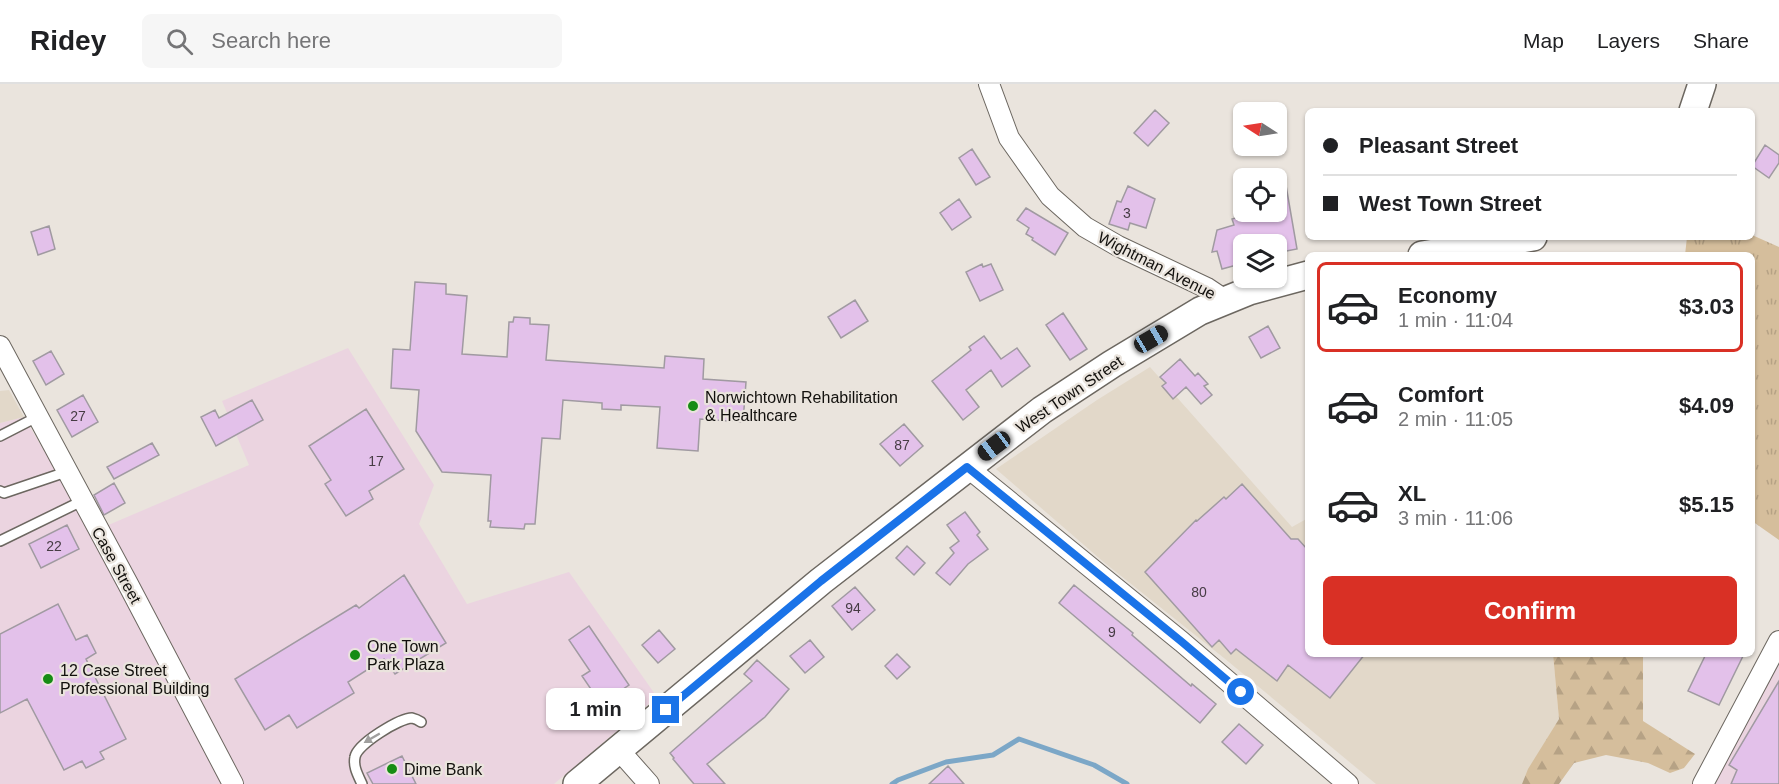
<!DOCTYPE html>
<html lang="en">
<head>
<meta charset="utf-8">
<style>
	body { margin:0; font-family:Arial,sans-serif; background:#f6f6f6; color:#202124; height:100vh; display:flex; flex-direction:column; font-size:22px; white-space:nowrap }
	* { box-sizing:border-box; margin:0 }
	p { font-size:20px; color:#757577 }
	.icon { flex:none; width:33px; height:33px; fill:none; stroke:currentColor; stroke-width:2; stroke-linecap:round; stroke-linejoin:round }
	.map { position:relative; flex:1; overflow:hidden }
	.sheet { position:absolute; left:1305px; top:168px; width:450px; height:405px; display:flex; flex-direction:column; background:#fff; border-radius:9px; box-shadow:0 2px 4px #0004 }
	.sheet>* { flex:none }
	.top-card { position:absolute; left:1305px; top:24px; width:450px; height:132px; border-radius:9px; box-shadow:0 2px 4px #0004; display:grid; align-content:center; height:132px; padding:0 18px; background:#fff }
	.needle { width:39px; rotate:282deg }
	.tools { position:absolute; left:1233px; top:18px; display:grid; gap:12px }
	.tools a { display:grid; place-items:center; width:54px; height:54px; border-radius:9px; background:#fff; box-shadow:0 2px 4px #0004; font-size:30px }
	.end { position:absolute; width:27px; height:27px; margin:-14px; border:8px solid #1a73e8; background:#fff; box-shadow:0 0 0 3px #fff }
	.from { border-radius:50% }
	.bubble { position:absolute; height:42px; border-radius:9px; background:#fff; box-shadow:0 2px 4px #0004; font-size:20px; font-weight:700; line-height:42px; text-align:center }
	.car { position:absolute; width:18px; height:36px; margin:-18px -9px; border-radius:8px; box-shadow:0 0 4px 2px #0007; background:linear-gradient(#222 24%,#8ab4d8 0 40%,#222 0 76%,#8ab4d8 0 86%,#222 0) }
	.top-card b { display:flex; align-items:center; gap:21px; height:57px; font-size:22px }
	.top-card b+b { border-top:2px solid #e0e0e0 }
	.top-card i { width:15px; height:15px; background:#202124 }
	ul { padding:10px 0 0; list-style:none }
	li { display:flex; align-items:center; gap:18px; height:90px; margin:0 12px 9px; padding:0 6px; border:3px solid transparent; border-radius:9px }
	li div { flex:1 }
	li b { display:block; font-size:22px }
	li em { font-style:normal; font-weight:700 }
	li.on { border-color:#d93025 }
	li>.icon { width:54px; height:54px; stroke-width:1.5 }
	.button { display:flex; gap:12px; margin-top:auto; padding:12px 18px }
	.button a { flex:1; height:69px; border-radius:9px; background:#d93025; color:#fff; font-size:24px; font-weight:700; line-height:69px; text-align:center }
	header { display:flex; align-items:center; gap:36px; box-sizing:border-box; height:84px; padding:0 30px; background:#fff; border-bottom:2px solid #e0e0e0 }
	header strong { font-size:28px }
	nav { display:flex; gap:33px; margin-inline-start:auto; font-size:21px }
	.search { width:420px; height:54px; background:#f6f6f6; display:flex; align-items:center; gap:15px; box-sizing:border-box; padding:0 21px; border-radius:9px; color:#757577; font-size:22px }
	.map>svg:first-child { display:block }
	.commercial { fill:#ebd4e0 }
	.built { fill:#e2d8c9 }
	.forest { fill:url(#forest-firs) }
	.park { fill:url(#park-tufts) }
	.lines { fill:none; stroke-linecap:round; stroke-linejoin:round }
	.stream { stroke:#7ca7c7; stroke-width:5 }
	.building { fill:#e3c1ea; stroke:#a09aa1; stroke-width:1.5 }
	.service-casing { stroke:#6c6760; stroke-width:12 }
	.minor-casing { stroke:#6c6760; stroke-width:22 }
	.secondary-casing { stroke:#6c6760; stroke-width:30 }
	.service { stroke:#fff; stroke-width:9 }
	.minor { stroke:#fff; stroke-width:20 }
	.secondary { stroke:#fff; stroke-width:27 }
	.oneway { fill:#a09f9e }
	.route { stroke:#1a73e8; stroke-width:8 }
	.poi-dot { fill:#168c14; stroke:#eae4dd; stroke-width:2 }
	.labels { text-anchor:middle; stroke-width:4.5; stroke-linejoin:round; paint-order:stroke }
	.number-label { font-size:14px; fill:#463c44 }
	.street-label { font-size:16px; fill:#12100d; stroke:#eae4dd }
	.poi-label { font-size:16px; fill:#12100d; stroke:#eae4dd; text-anchor:start }
</style>
</head>
<body>
<header>
<strong>Ridey</strong>
<div class="search"><svg class="icon" aria-label="search" viewBox="0 0 24 24"><circle cx="10" cy="10" r="6"/><path d="M15 15l6 6"/></svg>Search here</div>
<nav><a>Map</a><a>Layers</a><a>Share</a></nav>
</header>
<div class="map">
<svg width="1779" height="700" viewBox="0 0 1779 700">
	<defs>
		<pattern id="forest-firs" width="22" height="20" patternUnits="userSpaceOnUse" patternTransform="scale(1.5)"><rect width="22" height="20" fill="#d5be9c"/><path d="M5 1l3.5 6h-7zM16 11l3.5 6h-7z" fill="#b6a285"/></pattern>
		<pattern id="park-tufts" width="24" height="20" patternUnits="userSpaceOnUse" patternTransform="scale(1.5)"><rect width="24" height="20" fill="#d5be9c"/><path d="M3 7l-1-3M5 7V3M7 7l1-3M15 17l-1-3M17 17v-4M19 17l1-3" fill="none" stroke="#b6a285"/></pattern>
	</defs>
	<rect width="100%" height="100%" fill="#eae4dd"/>
	<path class="commercial" d="M 348,264 L 434,401 L 419,440 L 467,520 L 569,488 L 657,613 L 554,700 L 0,700 L 0,339 L 24,333 L 92,448 L 249,381 L 222,317 Z
		M 1779,575 L 1779,700 L 1714,700 Z"/>
	<path class="built" d="M 1150,283 L 1292,443 L 1308,434 L 1308,570 L 1553,570 L 1559,635 L 1529,685 L 1522,700 L 1376,700 L 1224,574 L 1106,480 L 996,385 L 1097,316 Z
		M 9,306 L 24,333 L 0,339 L 0,307 Z"/>
	<path class="forest" d="M 1553,570 L 1643,570 L 1643,637 L 1695,670 L 1684,684 L 1670,689 L 1648,679 L 1606,671 L 1574,679 L 1559,700 L 1522,700 L 1528,685 L 1559,635 Z"/>
	<path class="park" d="M 1752,151 L 1779,163 L 1779,456 L 1752,437 L 1752,171 L 1685,171 L 1687,153 L 1752,153 Z"/>
	<g class="lines">
		<path class="stream" d="M 892,700 L 898,696 L 946,678 L 993,671 L 1019,655 L 1094,681 L 1127,700"/>
	</g>
	<path class="building" d="M 1155,26 L 1169,39 L 1148,62 L 1134,49 Z
		M 1765,61 L 1779,71 L 1779,79 L 1769,94 L 1752,82 Z
		M 972,65 L 990,93 L 976,101 L 959,74 Z
		M 1284,90 L 1297,165 L 1276,169 L 1276,160 L 1244,160 L 1244,179 L 1222,185 L 1217,167 L 1212,168 L 1217,146 L 1234,141 L 1232,135 L 1257,128 L 1276,128 L 1276,91 Z
		M 1128,102 L 1155,115 L 1146,144 L 1130,139 L 1128,146 L 1109,140 L 1117,117 L 1121,118 Z
		M 959,115 L 971,133 L 952,146 L 940,129 Z
		M 1026,124 L 1068,149 L 1055,171 L 1032,156 L 1033,154 L 1026,150 L 1029,144 L 1017,136 Z
		M 49,142 L 55,165 L 38,171 L 31,148 Z
		M 982,180 L 983,183 L 991,180 L 1003,206 L 980,217 L 966,188 Z
		M 415,198 L 446,200 L 446,210 L 467,212 L 462,270 L 507,273 L 509,238 L 513,238 L 514,233 L 530,234 L 530,240 L 549,241 L 546,276 L 664,284 L 665,272 L 704,275 L 703,295 L 746,298 L 743,338 L 700,335 L 698,367 L 657,364 L 660,323 L 621,321 L 621,326 L 602,325 L 602,319 L 563,316 L 560,355 L 542,354 L 535,440 L 525,440 L 524,445 L 490,443 L 491,437 L 488,437 L 491,391 L 442,388 L 416,347 L 419,306 L 391,304 L 393,265 L 410,266 Z
		M 855,216 L 868,237 L 841,254 L 828,233 Z
		M 1063,229 L 1087,265 L 1070,276 L 1046,241 Z
		M 1268,242 L 1280,264 L 1261,274 L 1249,253 Z
		M 984,252 L 1001,275 L 1017,264 L 1030,282 L 1002,303 L 991,286 L 966,306 L 979,323 L 963,336 L 932,297 L 971,266 L 969,263 Z
		M 51,267 L 64,290 L 46,301 L 33,277 Z
		M 1180,275 L 1195,292 L 1198,289 L 1208,300 L 1204,302 L 1212,311 L 1201,320 L 1186,303 L 1173,315 L 1162,302 L 1166,299 L 1160,293 Z
		M 83,311 L 98,338 L 72,353 L 57,326 Z
		M 252,316 L 263,336 L 216,362 L 201,333 L 215,326 L 219,334 Z
		M 366,325 L 404,385 L 369,407 L 373,415 L 346,432 L 325,400 L 331,396 L 309,362 Z
		M 904,340 L 923,362 L 900,382 L 880,360 Z
		M 152,359 L 159,371 L 114,395 L 107,383 Z
		M 114,399 L 125,419 L 104,431 L 94,411 Z
		M 1242,400 L 1291,455 L 1298,455 L 1307,465 L 1308,570 L 1365,570 L 1330,614 L 1288,581 L 1277,597 L 1236,565 L 1231,570 L 1219,556 L 1212,563 L 1145,488 L 1196,436 L 1197,437 L 1224,413 L 1226,415 Z
		M 965,428 L 980,448 L 977,451 L 988,465 L 968,480 L 950,501 L 936,489 L 954,469 L 950,464 L 959,457 L 947,441 Z
		M 67,441 L 79,465 L 41,484 L 29,460 Z
		M 907,462 L 925,479 L 914,491 L 896,474 Z
		M 404,491 L 446,559 L 395,590 L 384,575 L 348,598 L 354,609 L 297,644 L 289,631 L 265,646 L 235,595 L 356,521 L 359,524 Z
		M 1074,501 L 1133,549 L 1132,551 L 1191,602 L 1192,600 L 1216,620 L 1200,639 L 1059,519 Z
		M 855,503 L 875,526 L 852,546 L 832,522 Z
		M 58,520 L 76,556 L 87,551 L 96,569 L 86,575 L 126,655 L 100,668 L 104,675 L 86,684 L 82,677 L 64,686 L 27,615 L 0,629 L 0,550 Z
		M 589,542 L 629,601 L 601,620 L 582,592 L 590,587 L 569,556 Z
		M 659,546 L 675,565 L 658,579 L 642,561 Z
		M 810,556 L 824,573 L 805,589 L 790,572 Z
		M 897,570 L 910,583 L 897,595 L 885,582 Z
		M 1706,570 L 1744,570 L 1719,621 L 1688,607 Z
		M 757,576 L 789,605 L 765,633 L 707,680 L 725,700 L 694,700 L 673,675 L 674,674 L 670,669 L 752,597 L 744,590 Z
		M 1779,597 L 1779,700 L 1731,700 L 1737,686 L 1729,681 Z
		M 1239,640 L 1263,661 L 1246,680 L 1222,658 Z
		M 402,672 L 416,700 L 373,700 L 367,689 Z
		M 948,682 L 964,700 L 929,700 Z"/>
	<g class="lines">
		<defs>
			<path id="service" d="M 0,352 L 37,333
				M 0,407 L 4,409 L 66,388
				M 0,457 L 82,417
				M 362,700 C 358,691 353,683 355,673 C 357,660 400,634 412,634 C 416,635 418,636 421,638"/>
			<path id="minor" d="M 989,0 L 1009,54 L 1050,112 L 1085,143 L 1118,162 L 1207,204 L 1225,216
				M 0,262 L 128,500 L 233,700
				M 967,383 L 1182,558 L 1348,700
				M 618,665 L 649,700
				M 1703,700 L 1779,557"/>
			<path id="secondary" d="M 1693,27 L 1702,0
				M 1422,171 L 1533,153
				M 577,700 L 821,497 L 1042,326 L 1112,280 L 1200,227 L 1249,207 L 1308,191"/>
		</defs>
		<use href="#service" class="service-casing"/>
		<use href="#minor" class="minor-casing"/>
		<use href="#secondary" class="secondary-casing"/>
		<use href="#service" class="service"/>
		<use href="#minor" class="minor"/>
		<use href="#secondary" class="secondary"/>
	</g>
	<defs><path id="oneway-solid" d="M-6-.8H1V-3.2L6.5 0L1 3.2V.8H-6Z" transform="scale(1.5)"/></defs>
	<use class="oneway" href="#oneway-solid" transform="translate(372 654) rotate(150)"/>
	<g class="lines">
		<path class="route" d="M 666,626 L 821,497 L 967,383 L 1182,558 L 1241,608"/>
	</g>
	<g class="poi-dot">
		<circle cx="693" cy="322" r="6"/>
		<circle cx="355" cy="571" r="6"/>
		<circle cx="48" cy="595" r="6"/>
		<circle cx="392" cy="685" r="6"/>
	</g>
	<g class="labels">
		<g class="number-label">
			<text x="1127" y="134">3</text>
			<text x="78" y="337">27</text>
			<text x="902" y="366">87</text>
			<text x="376" y="382">17</text>
			<text x="54" y="467">22</text>
			<text x="1199" y="513">80</text>
			<text x="853" y="529">94</text>
			<text x="1112" y="553">9</text>
		</g>
		<g class="street-label">
			<text transform="translate(1157 181) rotate(27)" y="6">Wightman Avenue</text>
			<text transform="translate(1069 310) rotate(-34)" y="6">West Town Street</text>
			<text transform="translate(117 481) rotate(61)" y="6">Case Street</text>
		</g>
		<g class="poi-label">
			<text x="705" y="319">Norwichtown Rehabilitation<tspan x="705" dy="18">&amp; Healthcare</tspan></text>
			<text x="367" y="568">One Town<tspan x="367" dy="18">Park Plaza</tspan></text>
			<text x="60" y="592">12 Case Street<tspan x="60" dy="18">Professional Building</tspan></text>
			<text x="404" y="691">Dime Bank</text>
		</g>
	</g>
</svg>
<div class="tools">
<a><svg class="needle" viewBox="-14 -14 28 28"><path d="M0-13l5 13h-10z" fill="#e53935"/><path d="M0 13l5-13h-10z" fill="#757577"/></svg></a>
<a><svg class="icon" aria-label="locate" viewBox="0 0 24 24"><circle cx="12" cy="12" r="6"/><path d="M12 2v4M12 18v4M2 12h4M18 12h4"/></svg></a>
<a><svg class="icon" aria-label="layers" viewBox="0 0 24 24"><path d="M12 4l9 5-9 5-9-5zM3 14l9 5 9-5"/></svg></a>
</div>
<i class="end from" style="left:1241px;top:608px"></i>
<i class="end" style="left:666px;top:626px"></i>
<div class="bubble" style="left:546px;top:604px;width:99px">1 min</div>
<i class="car" style="left:1151px;top:255px;rotate:60deg"></i>
<i class="car" style="left:994px;top:362px;rotate:233deg"></i>
<div class="top-card">
<b><i class="from"></i>Pleasant Street</b>
<b><i></i>West Town Street</b>
</div>
<section class="sheet">
<ul>
<li class="on"><svg class="icon" aria-label="car" viewBox="0 0 24 24"><path d="M5 17H2v-5l4-1 3-4h7l3 4 3 1v5h-3M9 17h6M6 11h13"/><circle cx="7" cy="17" r="2"/><circle cx="17" cy="17" r="2"/></svg><div><b>Economy</b><p>1 min · 11:04</p></div><em>$3.03</em></li>
<li><svg class="icon" aria-label="car" viewBox="0 0 24 24"><path d="M5 17H2v-5l4-1 3-4h7l3 4 3 1v5h-3M9 17h6M6 11h13"/><circle cx="7" cy="17" r="2"/><circle cx="17" cy="17" r="2"/></svg><div><b>Comfort</b><p>2 min · 11:05</p></div><em>$4.09</em></li>
<li><svg class="icon" aria-label="car" viewBox="0 0 24 24"><path d="M5 17H2v-5l4-1 3-4h7l3 4 3 1v5h-3M9 17h6M6 11h13"/><circle cx="7" cy="17" r="2"/><circle cx="17" cy="17" r="2"/></svg><div><b>XL</b><p>3 min · 11:06</p></div><em>$5.15</em></li>
</ul>
<div class="button"><a>Confirm</a></div>
</section>
</div>
</body>
</html>
